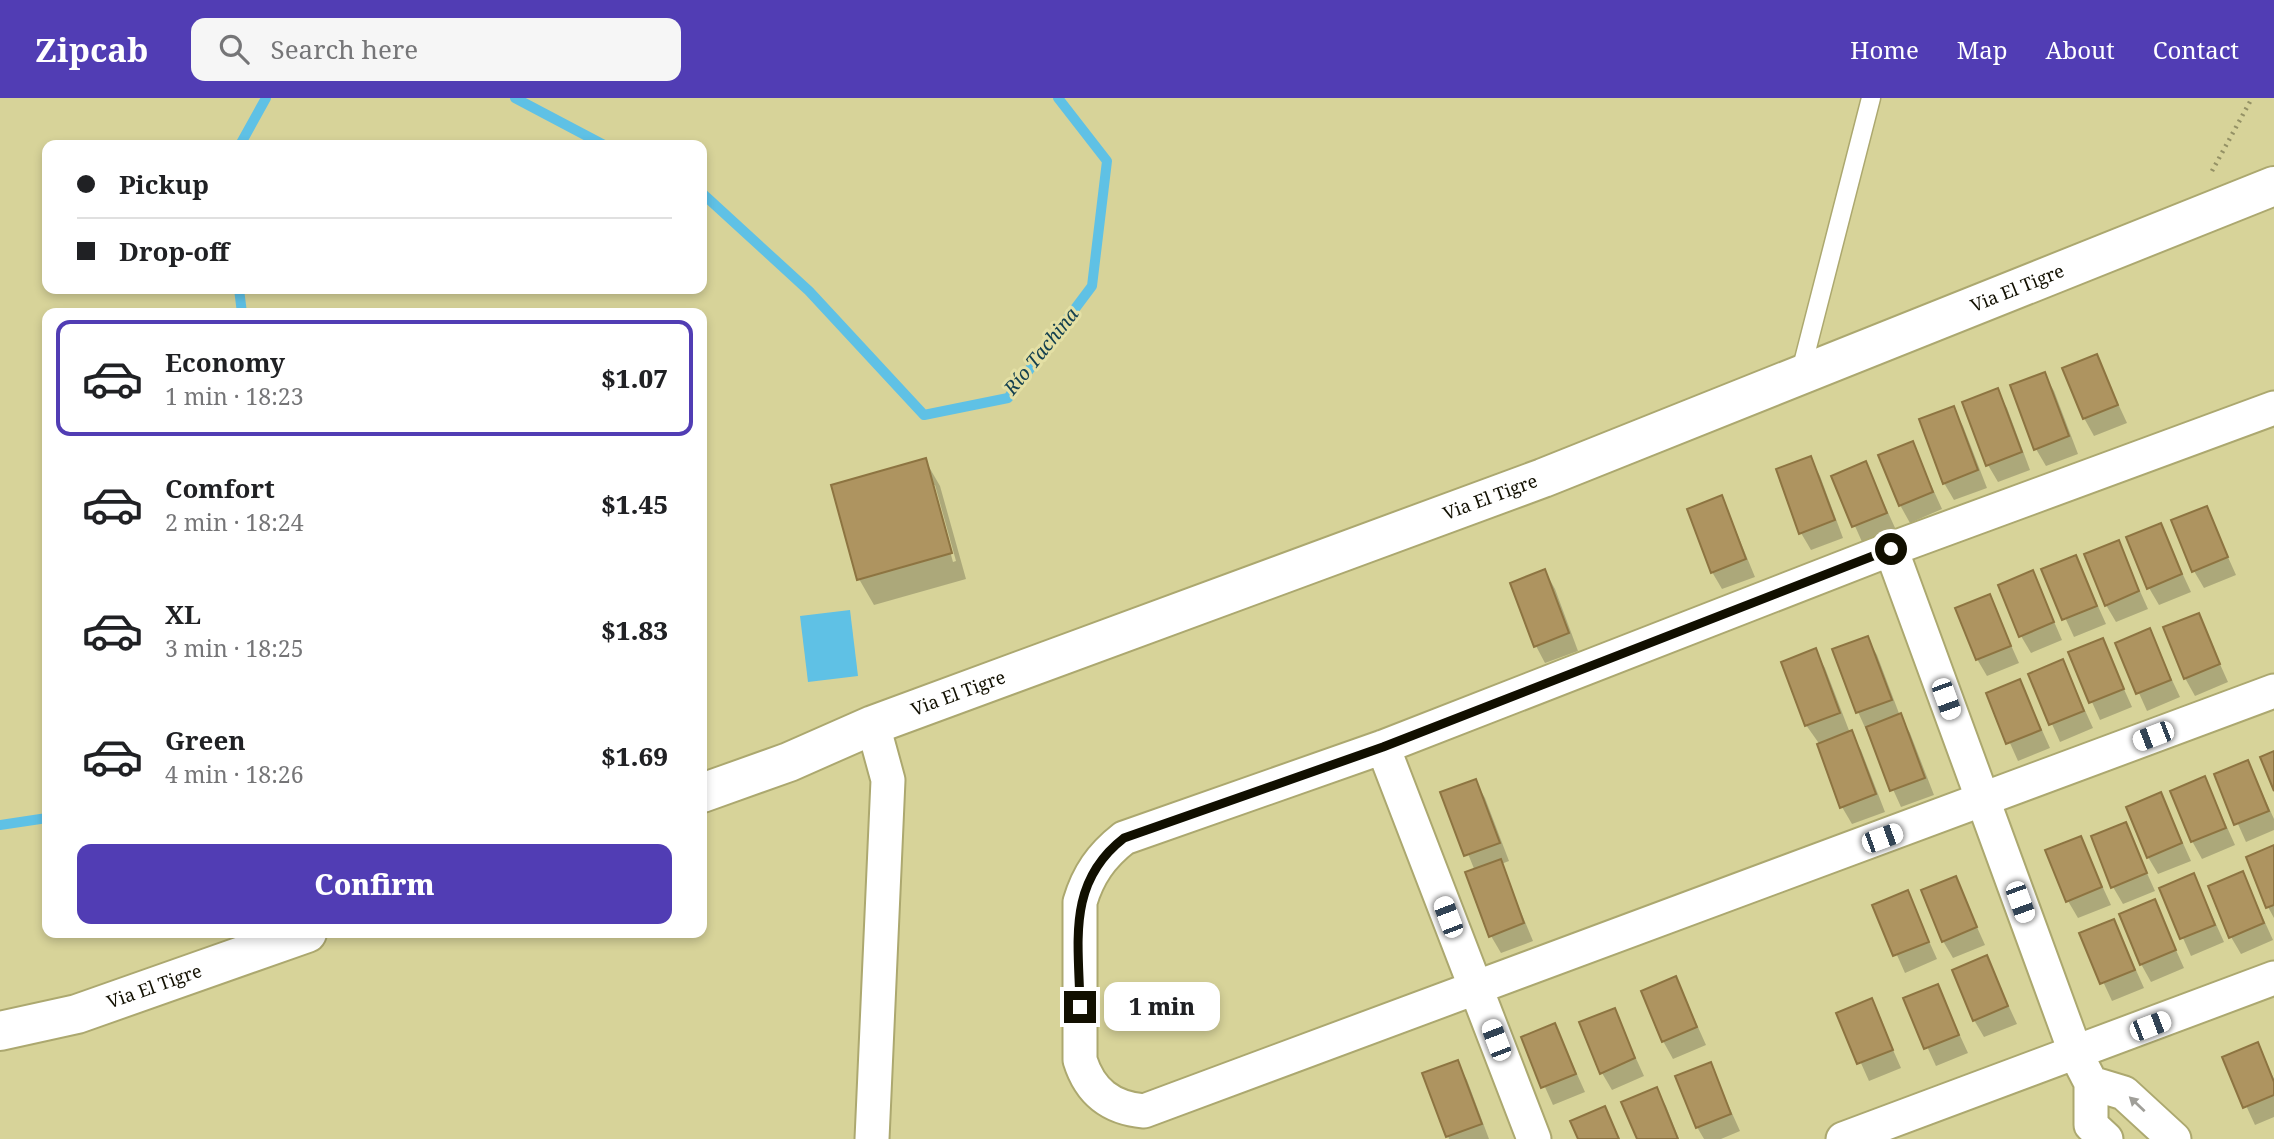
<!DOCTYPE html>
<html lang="en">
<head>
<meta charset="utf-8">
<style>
	body { margin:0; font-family:"Noto Serif",serif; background:#f6f6f6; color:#202124; height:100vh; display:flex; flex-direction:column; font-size:26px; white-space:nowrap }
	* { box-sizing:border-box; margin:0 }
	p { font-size:23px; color:#757577 }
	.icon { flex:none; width:38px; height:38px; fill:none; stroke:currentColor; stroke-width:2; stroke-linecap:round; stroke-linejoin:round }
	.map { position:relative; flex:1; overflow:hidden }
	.details { position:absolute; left:42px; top:210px; width:665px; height:630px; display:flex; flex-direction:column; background:#fff; border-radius:14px; box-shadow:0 4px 10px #0003 }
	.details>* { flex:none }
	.banner { position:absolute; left:42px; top:42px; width:665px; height:154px; border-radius:14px; box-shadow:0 4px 10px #0003; display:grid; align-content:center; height:154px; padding:0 35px; background:#fff }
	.end { position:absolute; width:32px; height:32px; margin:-16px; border:9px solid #110f00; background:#fff; box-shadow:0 0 0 4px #fff }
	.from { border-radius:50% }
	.bubble { position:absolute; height:49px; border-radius:14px; background:#fff; box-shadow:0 4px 10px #0003; font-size:23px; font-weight:800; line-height:49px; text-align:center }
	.car { position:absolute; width:21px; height:42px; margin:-21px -10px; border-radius:9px; box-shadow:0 0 5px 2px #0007; background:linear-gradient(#fff 24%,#345 0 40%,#fff 0 76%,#345 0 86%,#fff 0) }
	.banner b { display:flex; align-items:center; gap:24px; height:66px; font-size:26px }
	.banner b+b { border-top:2px solid #e0e0e0 }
	.banner i { width:18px; height:18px; background:#202124 }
	ul { padding:12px 0 0; list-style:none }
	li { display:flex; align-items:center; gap:21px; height:116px; margin:0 14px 10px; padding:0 21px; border:4px solid transparent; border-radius:14px }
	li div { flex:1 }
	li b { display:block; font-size:26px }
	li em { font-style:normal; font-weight:800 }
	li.current { border-color:#513db4 }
	li>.icon { width:63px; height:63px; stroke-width:1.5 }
	.button { display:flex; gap:14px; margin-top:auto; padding:14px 35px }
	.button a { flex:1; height:80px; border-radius:14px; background:#513db4; color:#fff; font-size:28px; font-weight:800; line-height:80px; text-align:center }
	header { display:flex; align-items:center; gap:42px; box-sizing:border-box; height:98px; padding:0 35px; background:#513db4; color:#fff }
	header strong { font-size:33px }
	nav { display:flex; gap:38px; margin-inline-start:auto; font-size:24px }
	.search { width:490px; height:63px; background:#f6f6f6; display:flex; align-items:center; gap:18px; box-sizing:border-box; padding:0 24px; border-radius:14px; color:#757577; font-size:26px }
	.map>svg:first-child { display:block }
	.water { fill:#5fc1e5 }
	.shadow { fill:#0003; fill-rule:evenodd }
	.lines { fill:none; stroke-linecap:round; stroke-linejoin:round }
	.stream { stroke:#5fc1e5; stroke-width:10 }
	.building { fill:#ae9460; stroke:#8d7441; stroke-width:2 }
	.lane-casing { stroke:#aca86f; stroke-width:21 }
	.street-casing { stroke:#aca86f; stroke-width:37 }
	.secondary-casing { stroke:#aca86f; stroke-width:42 }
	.path { stroke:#949165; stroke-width:4.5; stroke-dasharray:2 5; stroke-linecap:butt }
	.lane { stroke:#fff; stroke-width:18 }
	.street { stroke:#fff; stroke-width:33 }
	.secondary { stroke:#fff; stroke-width:38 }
	.oneway { fill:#a09f99 }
	.route { stroke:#110f00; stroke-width:9 }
	.labels { text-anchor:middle; stroke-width:6; stroke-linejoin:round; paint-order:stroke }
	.street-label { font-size:18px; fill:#110f00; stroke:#e4e0a5 }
	.water-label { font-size:19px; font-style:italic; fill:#14404f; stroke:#e4e0a5 }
</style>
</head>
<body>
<header>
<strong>Zipcab</strong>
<div class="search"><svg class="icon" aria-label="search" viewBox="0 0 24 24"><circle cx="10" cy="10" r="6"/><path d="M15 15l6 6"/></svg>Search here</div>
<nav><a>Home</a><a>Map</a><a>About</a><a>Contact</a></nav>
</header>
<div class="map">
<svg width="2274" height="1041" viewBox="0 0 2274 1041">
	<rect width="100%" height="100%" fill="#d7d399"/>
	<path class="water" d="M 850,512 L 858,578 L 808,584 L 800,518 Z"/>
	<path class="shadow" d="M 2096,258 L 2127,325 L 2094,338 L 2084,320 Z
		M 2044,276 L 2054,293 L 2078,356 L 2046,368 L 2036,351 Z
		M 1997,292 L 2007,310 L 2030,372 L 1998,384 L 1988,367 Z
		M 1953,310 L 1963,328 L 1987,390 L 1954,402 L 1944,385 Z
		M 1912,345 L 1942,411 L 1910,425 L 1900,407 Z
		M 1810,360 L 1820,378 L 1843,440 L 1811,452 L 1801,435 Z
		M 925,362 L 940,388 L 966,481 L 874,507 L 859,481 ZM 932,387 L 935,387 L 956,463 L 953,464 Z
		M 1866,366 L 1896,432 L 1863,446 L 1833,379 Z
		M 1722,399 L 1755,479 L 1722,491 L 1712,474 Z
		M 2206,410 L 2236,477 L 2204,490 L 2194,473 Z
		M 2160,427 L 2191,494 L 2159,507 L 2149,490 Z
		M 2118,444 L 2148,511 L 2116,524 L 2106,507 Z
		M 2076,459 L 2106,526 L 2074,539 L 2043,472 Z
		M 1545,473 L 1555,491 L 1578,553 L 1545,565 L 1536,548 Z
		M 2033,475 L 2062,542 L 2031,555 L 2021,538 Z
		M 1989,498 L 2019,565 L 1987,578 L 1977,561 Z
		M 2198,517 L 2228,584 L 2195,598 L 2185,580 Z
		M 2149,533 L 2180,599 L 2147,613 L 2117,546 Z
		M 1867,540 L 1877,557 L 1900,618 L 1910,635 L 1934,697 L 1901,709 L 1858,614 Z
		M 2102,542 L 2132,609 L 2100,622 L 2070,555 Z
		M 1815,553 L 1825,570 L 1850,635 L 1861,652 L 1885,714 L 1852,726 L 1842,709 L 1818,644 L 1806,627 Z
		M 2063,564 L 2093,630 L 2060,644 L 2030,577 Z
		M 2020,583 L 2050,650 L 2018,663 L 1988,596 Z
		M 2248,664 L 2274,721 L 2274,732 L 2246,744 L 2216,677 Z
		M 2205,680 L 2235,747 L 2202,761 L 2192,743 Z
		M 1475,683 L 1485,700 L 1509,763 L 1501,766 L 1533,843 L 1501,855 L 1491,838 L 1475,773 L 1443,695 Z
		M 2161,696 L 2191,763 L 2158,776 L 2148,759 Z
		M 2125,726 L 2155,793 L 2123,806 L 2113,789 Z
		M 2080,740 L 2111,807 L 2078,820 L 2068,803 Z
		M 2274,749 L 2274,820 L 2268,809 Z
		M 2243,776 L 2273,842 L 2241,856 L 2231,839 Z
		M 2194,777 L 2224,844 L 2191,858 L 2161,791 Z
		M 1955,780 L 1985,847 L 1953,860 L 1943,843 Z
		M 1907,794 L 1937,861 L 1905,875 L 1875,808 Z
		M 2154,803 L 2184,870 L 2151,884 L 2141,866 Z
		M 2114,823 L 2144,890 L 2112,903 L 2081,836 Z
		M 1986,859 L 2017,926 L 1984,939 L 1974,922 Z
		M 1676,880 L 1706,947 L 1673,961 L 1663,943 Z
		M 1937,888 L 1968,955 L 1936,968 L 1905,901 Z
		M 1871,902 L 1901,970 L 1869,983 L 1839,916 Z
		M 1614,912 L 1644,978 L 1612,992 L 1602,975 Z
		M 1555,927 L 1585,994 L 1553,1007 L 1523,940 Z
		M 2257,946 L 2274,981 L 2274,1019 L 2255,1027 L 2224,960 Z
		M 1457,964 L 1467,982 L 1489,1041 L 1449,1041 L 1448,1038 L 1424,976 Z
		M 1710,966 L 1740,1033 L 1721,1041 L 1704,1041 L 1697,1029 Z
		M 1656,991 L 1666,1008 L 1679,1041 L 1639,1041 Z"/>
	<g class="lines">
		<path class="stream" d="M 515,0 L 604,47
			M 240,47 L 266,0
			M 702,95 L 809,193 L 924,317 L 1008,300 L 1092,188 L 1107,63 L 1058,0
			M 239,191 L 242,215
			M 0,727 L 47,720"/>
	</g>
	<path class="building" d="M 2097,256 L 2118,307 L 2083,321 L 2062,270 Z
		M 2045,274 L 2069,338 L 2034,352 L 2010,287 Z
		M 1998,290 L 2022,354 L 1986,368 L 1962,304 Z
		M 1954,308 L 1978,372 L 1943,386 L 1919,321 Z
		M 1913,343 L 1933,394 L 1899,408 L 1878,357 Z
		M 1811,358 L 1835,422 L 1799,436 L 1776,371 Z
		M 926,360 L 952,455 L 857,482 L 831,387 Z
		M 1866,363 L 1887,415 L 1852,429 L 1831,378 Z
		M 1722,397 L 1746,461 L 1711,475 L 1687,411 Z
		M 2207,408 L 2228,459 L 2192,474 L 2171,422 Z
		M 2161,425 L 2182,476 L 2147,491 L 2126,439 Z
		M 2119,442 L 2139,493 L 2105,508 L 2084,456 Z
		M 2076,457 L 2097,508 L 2062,522 L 2041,471 Z
		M 1545,471 L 1569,535 L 1534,549 L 1510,485 Z
		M 2033,472 L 2054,524 L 2019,539 L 1998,487 Z
		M 1990,496 L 2011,548 L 1976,562 L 1955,510 Z
		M 2199,515 L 2220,566 L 2184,581 L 2163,529 Z
		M 2150,530 L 2171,582 L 2136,596 L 2115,545 Z
		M 1868,538 L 1892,602 L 1856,615 L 1832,551 Z
		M 2103,540 L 2124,591 L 2089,605 L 2068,554 Z
		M 1816,550 L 1840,615 L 1805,628 L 1781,564 Z
		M 2063,561 L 2084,613 L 2049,627 L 2028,576 Z
		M 2020,581 L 2041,632 L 2006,646 L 1986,595 Z
		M 1901,615 L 1925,680 L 1890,693 L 1866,629 Z
		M 1852,632 L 1876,696 L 1840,710 L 1817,646 Z
		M 2274,653 L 2274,693 L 2260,659 Z
		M 2248,662 L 2269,713 L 2234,727 L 2214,676 Z
		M 2205,678 L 2226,730 L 2191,744 L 2170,693 Z
		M 1476,681 L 1500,745 L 1464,758 L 1440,694 Z
		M 2161,694 L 2182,745 L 2147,760 L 2126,709 Z
		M 2126,724 L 2147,775 L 2111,790 L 2091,738 Z
		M 2081,738 L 2102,789 L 2066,804 L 2045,752 Z
		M 2274,747 L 2274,807 L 2266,810 L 2246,759 Z
		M 1501,761 L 1524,825 L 1489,839 L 1465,774 Z
		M 2243,773 L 2264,825 L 2229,840 L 2208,788 Z
		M 2194,775 L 2215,827 L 2180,841 L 2159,790 Z
		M 1956,778 L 1977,829 L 1942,844 L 1921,792 Z
		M 1908,792 L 1929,844 L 1893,858 L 1872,807 Z
		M 2155,801 L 2176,852 L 2140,867 L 2119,816 Z
		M 2114,821 L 2135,872 L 2100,886 L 2079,835 Z
		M 1987,857 L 2008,908 L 1973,923 L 1952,872 Z
		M 1676,878 L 1697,929 L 1662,944 L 1641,893 Z
		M 1938,886 L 1959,937 L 1924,951 L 1903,900 Z
		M 1872,900 L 1893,952 L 1857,966 L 1836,915 Z
		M 1615,910 L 1635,960 L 1600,976 L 1579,924 Z
		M 1555,925 L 1576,976 L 1541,990 L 1521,939 Z
		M 2258,944 L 2274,984 L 2274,997 L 2243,1010 L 2222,959 Z
		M 1458,962 L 1482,1026 L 1446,1039 L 1422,975 Z
		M 1711,964 L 1731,1016 L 1696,1030 L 1675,978 Z
		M 1657,989 L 1678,1041 L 1637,1041 L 1621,1004 Z
		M 1605,1008 L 1619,1041 L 1578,1041 L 1570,1023 Z"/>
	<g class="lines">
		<defs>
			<path id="lane" d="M 1800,277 L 1871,0"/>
			<path id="street" d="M 2274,310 L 1891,451 L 1383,649 L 1124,740 C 1101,758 1088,777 1080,804 L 1080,962 C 1090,994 1111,1010 1144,1013 L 2274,593
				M 1891,451 L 2076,956 L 2091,985 L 2091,1027 L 2106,1041
				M 1383,649 L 1534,1041
				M 2091,985 L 2124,995 L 2174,1041
				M 872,1041 L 888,682 L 873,627
				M 1843,1041 L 2274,880"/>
			<g id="secondary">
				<path id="s1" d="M 702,695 L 789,664 L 873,627 L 1543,380 L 2274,88"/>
				<path id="s2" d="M 0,933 L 77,916 L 307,835"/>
			</g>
		</defs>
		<use href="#lane" class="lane-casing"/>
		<use href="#street" class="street-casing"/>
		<use href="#secondary" class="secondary-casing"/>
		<path class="path" d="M 2212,73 L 2252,0"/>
		<use href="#lane" class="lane"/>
		<use href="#street" class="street"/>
		<use href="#secondary" class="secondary"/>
	</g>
	<defs><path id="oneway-solid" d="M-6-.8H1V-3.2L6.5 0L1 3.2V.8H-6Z" transform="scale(1.75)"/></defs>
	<use class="oneway" href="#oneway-solid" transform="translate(2137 1006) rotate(-137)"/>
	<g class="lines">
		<path class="route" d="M 1080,909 C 1079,844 1066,785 1124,740 L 1383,649 L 1891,451"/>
	</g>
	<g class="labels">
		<g class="street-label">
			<text dy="6" stroke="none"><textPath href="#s1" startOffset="1409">Via El Tigre</textPath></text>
			<text dy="6" stroke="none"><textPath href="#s1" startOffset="842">Via El Tigre</textPath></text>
			<text dy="6" stroke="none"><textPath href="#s1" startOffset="275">Via El Tigre</textPath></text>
			<text dy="6" stroke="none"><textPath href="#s2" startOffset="161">Via El Tigre</textPath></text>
		</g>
		<g class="water-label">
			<text transform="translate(1041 253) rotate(-51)" y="7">Río Tachina</text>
		</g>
	</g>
</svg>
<i class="end from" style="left:1891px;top:451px"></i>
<i class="end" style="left:1080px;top:909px"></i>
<div class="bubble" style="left:1104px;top:884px;width:116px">1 min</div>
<i class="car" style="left:1946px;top:601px;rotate:160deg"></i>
<i class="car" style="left:2153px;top:638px;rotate:249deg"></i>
<i class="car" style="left:1882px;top:740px;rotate:70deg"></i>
<i class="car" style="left:2020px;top:804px;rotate:160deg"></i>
<i class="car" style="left:1448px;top:819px;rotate:339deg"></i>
<i class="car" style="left:2150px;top:928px;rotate:69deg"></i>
<i class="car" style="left:1496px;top:942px;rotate:339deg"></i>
<div class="banner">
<b><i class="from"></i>Pickup</b>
<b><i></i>Drop-off</b>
</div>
<section class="details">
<ul>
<li class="current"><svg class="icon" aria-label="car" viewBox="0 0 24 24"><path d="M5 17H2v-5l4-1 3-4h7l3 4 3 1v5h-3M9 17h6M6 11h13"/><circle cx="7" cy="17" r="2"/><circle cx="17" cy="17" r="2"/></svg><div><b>Economy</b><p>1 min · 18:23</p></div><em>$1.07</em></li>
<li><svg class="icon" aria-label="car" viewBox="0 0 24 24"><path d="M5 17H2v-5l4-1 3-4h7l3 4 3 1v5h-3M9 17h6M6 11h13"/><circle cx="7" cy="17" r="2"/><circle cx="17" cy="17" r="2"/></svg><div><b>Comfort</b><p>2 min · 18:24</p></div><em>$1.45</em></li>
<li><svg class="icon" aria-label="car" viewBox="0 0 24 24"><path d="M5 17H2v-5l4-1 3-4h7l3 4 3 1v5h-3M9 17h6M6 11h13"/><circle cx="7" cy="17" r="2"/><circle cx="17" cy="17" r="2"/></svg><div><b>XL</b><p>3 min · 18:25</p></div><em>$1.83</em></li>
<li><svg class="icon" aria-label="car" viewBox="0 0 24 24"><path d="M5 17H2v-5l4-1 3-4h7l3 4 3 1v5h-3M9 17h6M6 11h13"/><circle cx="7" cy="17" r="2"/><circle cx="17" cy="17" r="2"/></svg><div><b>Green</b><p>4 min · 18:26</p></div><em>$1.69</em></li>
</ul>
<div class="button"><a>Confirm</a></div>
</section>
</div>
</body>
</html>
